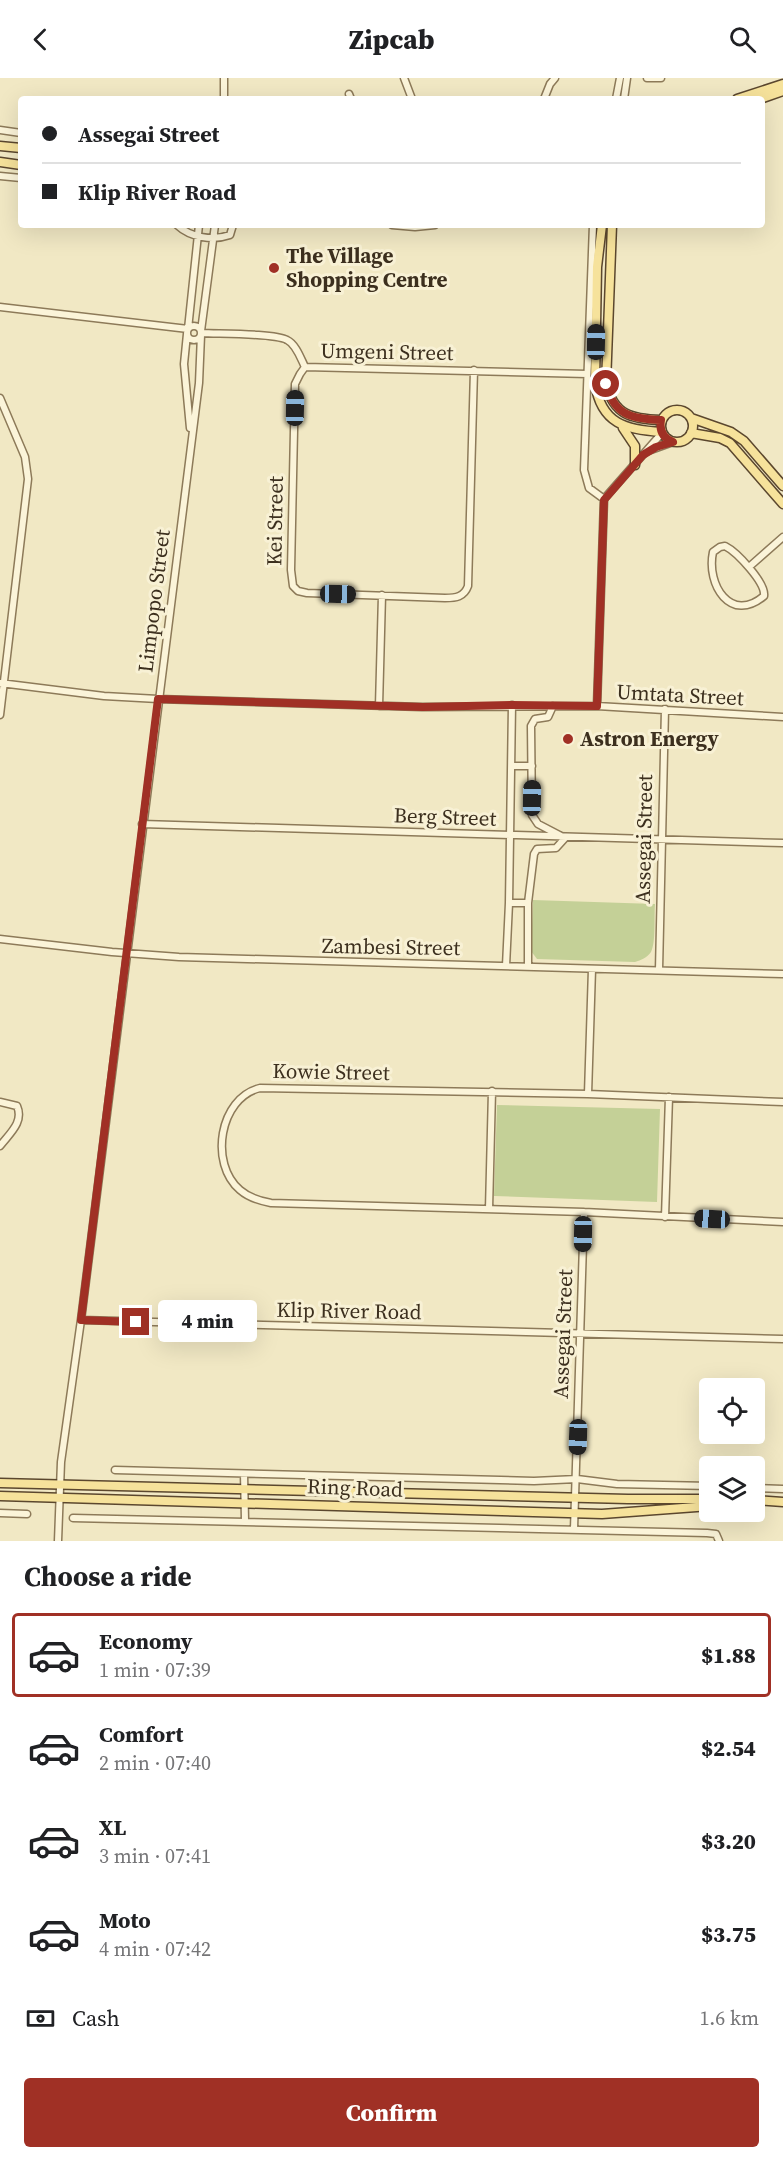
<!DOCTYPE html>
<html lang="en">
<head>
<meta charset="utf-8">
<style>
	body { margin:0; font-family:"Source Serif 4",serif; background:#f2f2f2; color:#202124; height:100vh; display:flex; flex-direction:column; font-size:22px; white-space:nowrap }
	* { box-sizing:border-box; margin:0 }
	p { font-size:20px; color:#757577 }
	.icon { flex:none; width:33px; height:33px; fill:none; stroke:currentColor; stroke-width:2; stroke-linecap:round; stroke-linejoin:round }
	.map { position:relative; height:1463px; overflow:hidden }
	.side { display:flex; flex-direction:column; background:#fff; flex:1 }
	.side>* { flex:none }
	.hud { position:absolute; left:18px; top:18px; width:747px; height:132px; border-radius:6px; box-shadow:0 6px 24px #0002; display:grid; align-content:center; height:132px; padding:0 24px; background:#fff }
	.fabs { position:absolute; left:699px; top:1300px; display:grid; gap:12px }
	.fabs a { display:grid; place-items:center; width:66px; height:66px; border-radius:6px; background:#fff; box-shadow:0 6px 24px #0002; font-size:30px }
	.end { position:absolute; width:27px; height:27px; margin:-14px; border:8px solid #a03025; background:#fff; box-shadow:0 0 0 3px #fff }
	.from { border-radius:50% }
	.bubble { position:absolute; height:42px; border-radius:6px; background:#fff; box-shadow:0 6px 24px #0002; font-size:20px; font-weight:800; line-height:42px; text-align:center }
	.car { position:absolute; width:18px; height:36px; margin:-18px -9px; border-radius:8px; box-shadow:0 0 4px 2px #0007; background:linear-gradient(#222 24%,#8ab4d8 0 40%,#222 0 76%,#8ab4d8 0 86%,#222 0) }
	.hud b { display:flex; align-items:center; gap:21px; height:57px; font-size:22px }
	.hud b+b { border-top:2px solid #e0e0e0 }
	.hud i { width:15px; height:15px; background:#202124 }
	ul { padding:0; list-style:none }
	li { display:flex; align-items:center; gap:18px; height:84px; margin:0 12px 9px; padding:0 12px; border:3px solid transparent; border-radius:6px }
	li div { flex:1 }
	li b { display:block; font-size:22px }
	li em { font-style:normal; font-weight:800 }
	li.on { border-color:#a03025 }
	li>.icon { width:54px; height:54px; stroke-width:1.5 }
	h2 { padding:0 24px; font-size:27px; line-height:72px }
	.pay { display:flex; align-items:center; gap:15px; height:66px; padding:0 24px; font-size:22px }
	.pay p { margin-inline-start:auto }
	.primary-button { display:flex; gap:12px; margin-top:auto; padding:12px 24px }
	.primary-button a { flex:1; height:69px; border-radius:6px; background:#a03025; color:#fff; font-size:24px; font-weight:800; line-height:69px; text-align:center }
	header { display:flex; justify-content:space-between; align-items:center; height:78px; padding:0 24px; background:#fff; font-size:27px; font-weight:800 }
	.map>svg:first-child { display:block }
	.green { fill:#c4d097 }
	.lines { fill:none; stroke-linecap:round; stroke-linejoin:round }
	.minor-casing { stroke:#8d7a59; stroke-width:9 }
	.major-casing { stroke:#5b472e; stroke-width:11 }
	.minor { stroke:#fbf4d9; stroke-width:6 }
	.major { stroke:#f6e29b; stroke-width:8 }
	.route { stroke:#a03025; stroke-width:8 }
	.poi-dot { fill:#a03025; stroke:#f8f1d5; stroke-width:2 }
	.labels { text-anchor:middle; stroke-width:6; stroke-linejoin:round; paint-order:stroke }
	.poi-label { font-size:21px; font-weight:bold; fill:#3c2f1e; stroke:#f8f1d5; text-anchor:start }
	.street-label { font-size:21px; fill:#3c2f1e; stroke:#f8f1d5 }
</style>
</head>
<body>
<header><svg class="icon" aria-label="back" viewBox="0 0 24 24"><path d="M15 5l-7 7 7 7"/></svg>Zipcab<svg class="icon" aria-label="search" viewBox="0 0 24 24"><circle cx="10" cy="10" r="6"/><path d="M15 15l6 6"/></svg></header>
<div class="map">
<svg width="783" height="1463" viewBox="0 0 783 1463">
	<rect width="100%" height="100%" fill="#f1e8c4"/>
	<path class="green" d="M 533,822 L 655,826 C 654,838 656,865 651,874 C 647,880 641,882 635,884 L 537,881 L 531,873 Z
		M 497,1027 L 660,1031 L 657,1124 L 494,1118 Z"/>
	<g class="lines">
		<defs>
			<path id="minor" d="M 404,0 L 412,21
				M 647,0 L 661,0
				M 349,16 L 351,21
				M 224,21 L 224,0
				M 544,21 L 550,6 L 555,0
				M 616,21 L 620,0
				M 624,21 L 627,0
				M 0,52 L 21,55
				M 0,98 L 21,100
				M 177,147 C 191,160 213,163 230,157 L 233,147
				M 392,147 L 415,149 L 435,147
				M 593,147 L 584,392 L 589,410 L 604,421
				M 0,229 L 188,251 L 199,147
				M187 255a7 7 0 1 1 14 0a7 7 0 1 1-14 0Z
				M 201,253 L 215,147
				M 202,255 C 218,256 275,255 287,262 C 296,266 301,281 305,289 L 587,296
				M 187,256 L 184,286 L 190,350
				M 305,289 L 300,296 L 295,306 L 291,492 L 293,508 L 298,513 L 307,515 L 445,520 C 456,520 464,519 468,508 L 474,292
				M 0,320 L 25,379 L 28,401 L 0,637
				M 648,373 L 673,364
				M 725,468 C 737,474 766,505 764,518 C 731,546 706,507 713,474 L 720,469 Z
				M 749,489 L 783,459
				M 0,605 L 104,618 L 158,621 L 422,629 L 597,628 L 783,639
				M 379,628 L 382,517
				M 553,628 L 548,639 L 535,641 L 531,648 L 532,737 L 538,746 L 561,758
				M 597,628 L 604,421 L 662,355
				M 512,688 L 532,688
				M 142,746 L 783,765
				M 509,825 L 528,825
				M 0,861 L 112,874 L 179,879 L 783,896
				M 506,888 L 509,825 L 512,627
				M 528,888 L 528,825 L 534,776 L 537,771 L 556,770 L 566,759
				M 659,892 L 665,631
				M 588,1016 L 592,891
				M 0,1024 L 17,1028 C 24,1044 10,1055 0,1068
				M 783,1024 L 588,1016 L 260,1010 C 219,1020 209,1086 240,1112 C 248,1119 260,1123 271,1125 L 584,1134 L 783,1144
				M 489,1131 L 492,1013
				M 665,1139 L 669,1019
				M 81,1242 L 783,1261
				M 115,1392 L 534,1403 L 577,1401 L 617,1406 L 710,1408
				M 244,1396 L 245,1442
				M 754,1410 L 783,1411
				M 0,1435 L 27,1436
				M 73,1440 L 707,1455 L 716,1456 L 719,1463
				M 574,1451 L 584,1134
				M 58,1463 L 61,1384 L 81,1242 L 199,305 L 201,257"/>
			<path id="major" d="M 737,21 L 783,6
				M 760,21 L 783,13
				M 0,68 L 21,70
				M 0,84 L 21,87
				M 602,147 L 597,189 L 595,305 C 601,346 626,352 662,354
				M 612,147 L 606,306 C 614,337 631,341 661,342
				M661 348a16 16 0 1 1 32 0a16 16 0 1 1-32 0Z
				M 691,340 L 731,354 L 744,363 L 783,408
				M 623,350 L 635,368 L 635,387
				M 691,355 L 720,360 L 730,365 L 783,426
				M 0,1405 L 628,1421 L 710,1421
				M 0,1418 L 602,1436 L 710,1428
				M 754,1422 L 783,1424"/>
		</defs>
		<use href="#minor" class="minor-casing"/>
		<use href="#major" class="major-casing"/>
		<use href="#minor" class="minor"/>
		<use href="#major" class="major"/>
	</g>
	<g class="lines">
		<path class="route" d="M 136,1244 L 81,1242 L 158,621 L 423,629 L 512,627 L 597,628 L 604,422 L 643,377 L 656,369 L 673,364 C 663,360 659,353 661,342 C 631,341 614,337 606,306"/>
	</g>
	<g class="poi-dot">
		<circle cx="274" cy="190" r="6"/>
		<circle cx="568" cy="661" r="6"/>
	</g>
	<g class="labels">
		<g class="poi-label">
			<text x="286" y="185">The Village<tspan x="286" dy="24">Shopping Centre</tspan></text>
			<text x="580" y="668">Astron Energy</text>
		</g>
		<g class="street-label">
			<text transform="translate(387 274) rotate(1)" y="7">Umgeni Street</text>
			<text transform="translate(275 443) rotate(-89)" y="7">Kei Street</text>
			<text transform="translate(154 523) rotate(-83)" y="7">Limpopo Street</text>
			<text transform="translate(680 617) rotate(3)" y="7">Umtata Street</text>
			<text transform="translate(445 739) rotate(2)" y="7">Berg Street</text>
			<text transform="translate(644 761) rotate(-89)" y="7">Assegai Street</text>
			<text transform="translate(391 869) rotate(1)" y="7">Zambesi Street</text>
			<text transform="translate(331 994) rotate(1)" y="7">Kowie Street</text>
			<text transform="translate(349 1233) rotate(1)" y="7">Klip River Road</text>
			<text transform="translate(563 1256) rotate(-88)" y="7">Assegai Street</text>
			<text transform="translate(355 1410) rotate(2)" y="7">Ring Road</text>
		</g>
	</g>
</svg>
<div class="fabs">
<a><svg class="icon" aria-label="locate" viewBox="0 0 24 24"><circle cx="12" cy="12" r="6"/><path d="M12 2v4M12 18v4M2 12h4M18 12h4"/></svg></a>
<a><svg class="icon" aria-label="layers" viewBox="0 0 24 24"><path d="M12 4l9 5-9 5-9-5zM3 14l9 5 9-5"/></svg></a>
</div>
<i class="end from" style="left:606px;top:306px"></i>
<i class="end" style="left:136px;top:1244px"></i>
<div class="bubble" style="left:158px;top:1222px;width:99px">4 min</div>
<i class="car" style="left:596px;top:264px;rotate:1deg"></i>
<i class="car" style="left:295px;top:330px;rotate:1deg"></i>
<i class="car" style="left:338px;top:516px;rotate:91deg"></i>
<i class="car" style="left:532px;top:720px;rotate:1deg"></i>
<i class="car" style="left:712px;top:1141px;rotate:273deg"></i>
<i class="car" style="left:583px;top:1156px;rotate:181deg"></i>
<i class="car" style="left:578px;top:1359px;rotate:182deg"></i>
<div class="hud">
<b><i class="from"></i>Assegai Street</b>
<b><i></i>Klip River Road</b>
</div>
</div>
<section class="side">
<h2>Choose a ride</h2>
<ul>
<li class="on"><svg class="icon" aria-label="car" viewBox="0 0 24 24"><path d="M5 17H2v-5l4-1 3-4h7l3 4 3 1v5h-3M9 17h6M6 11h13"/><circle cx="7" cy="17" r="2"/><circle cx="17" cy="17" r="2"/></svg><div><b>Economy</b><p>1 min · 07:39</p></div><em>$1.88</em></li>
<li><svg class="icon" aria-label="car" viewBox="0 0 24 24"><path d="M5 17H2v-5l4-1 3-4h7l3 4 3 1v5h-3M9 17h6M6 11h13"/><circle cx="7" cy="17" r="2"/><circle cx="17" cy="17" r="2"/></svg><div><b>Comfort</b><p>2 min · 07:40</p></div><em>$2.54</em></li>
<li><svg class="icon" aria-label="car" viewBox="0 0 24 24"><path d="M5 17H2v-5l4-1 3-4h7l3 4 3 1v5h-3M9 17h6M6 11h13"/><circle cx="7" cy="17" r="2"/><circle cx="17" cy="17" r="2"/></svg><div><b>XL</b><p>3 min · 07:41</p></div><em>$3.20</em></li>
<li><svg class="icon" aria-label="car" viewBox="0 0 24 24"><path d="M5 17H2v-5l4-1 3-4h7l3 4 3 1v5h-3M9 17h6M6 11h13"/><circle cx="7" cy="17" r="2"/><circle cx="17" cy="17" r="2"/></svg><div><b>Moto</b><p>4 min · 07:42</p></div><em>$3.75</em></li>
</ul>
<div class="pay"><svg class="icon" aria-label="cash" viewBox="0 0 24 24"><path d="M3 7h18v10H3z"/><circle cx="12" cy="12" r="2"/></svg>Cash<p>1.6 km</p></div>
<div class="primary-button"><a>Confirm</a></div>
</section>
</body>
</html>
